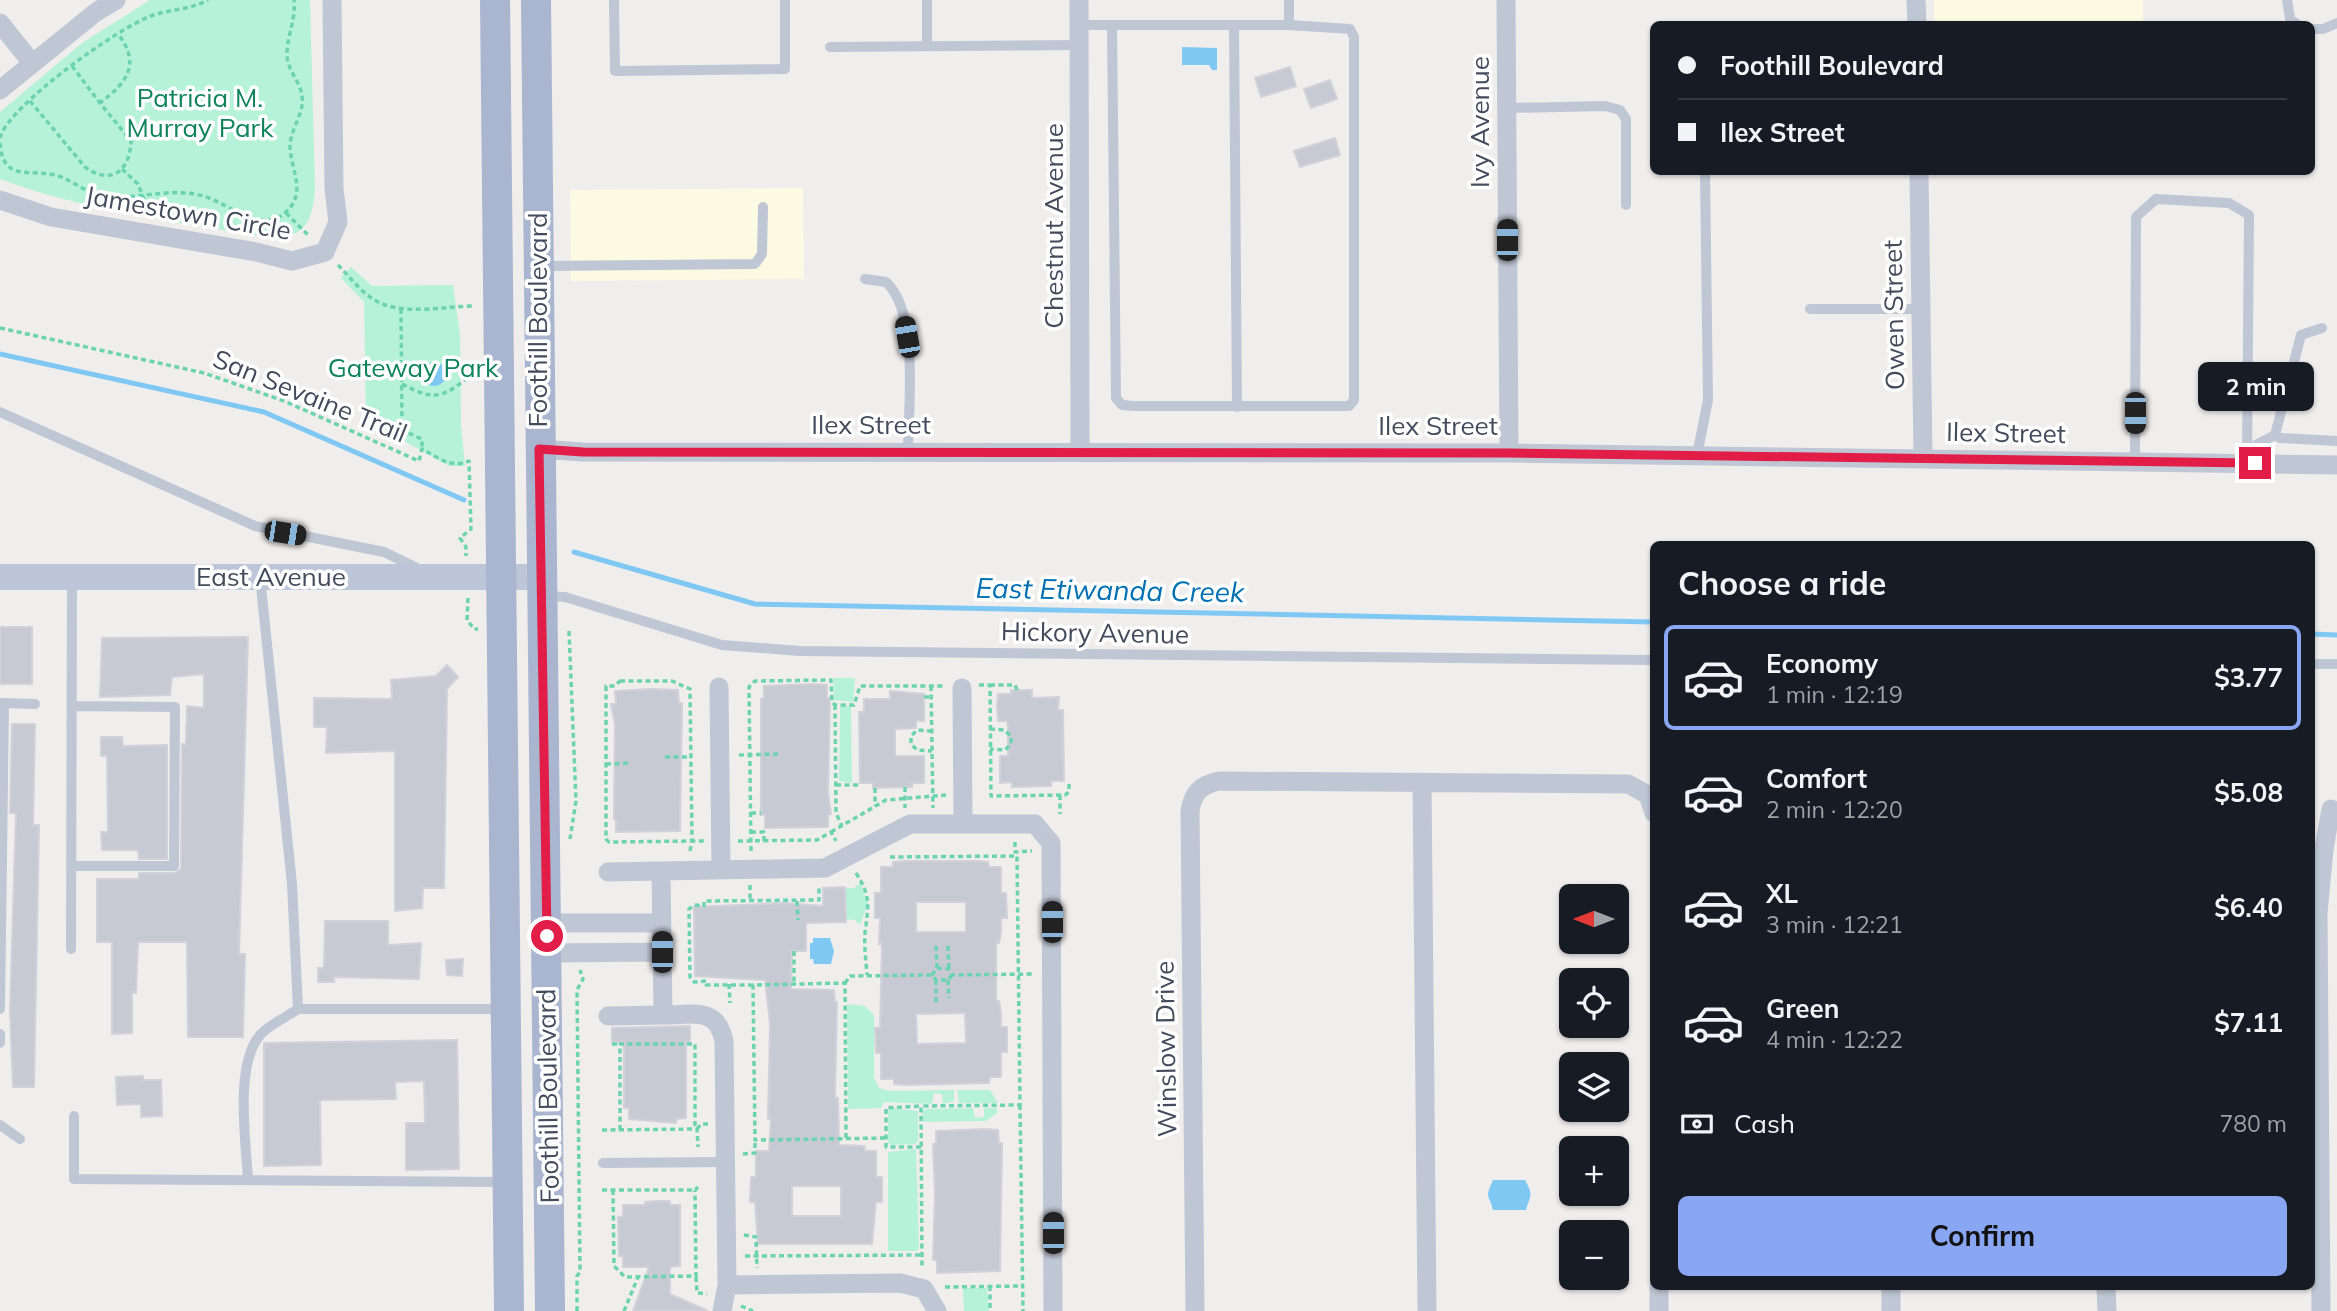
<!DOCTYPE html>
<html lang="en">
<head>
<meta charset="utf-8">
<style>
	body { margin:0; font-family:Mulish,sans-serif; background:#242831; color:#f1f3f6; height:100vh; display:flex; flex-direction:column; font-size:26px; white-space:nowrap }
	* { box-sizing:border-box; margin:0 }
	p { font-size:23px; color:#9ea1a6 }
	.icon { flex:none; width:38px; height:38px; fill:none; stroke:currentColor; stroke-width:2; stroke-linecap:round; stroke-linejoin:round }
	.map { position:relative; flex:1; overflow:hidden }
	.details { position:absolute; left:1650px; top:541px; width:665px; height:749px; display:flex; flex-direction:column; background:#171b24; border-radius:10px; box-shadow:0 2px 5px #0004 }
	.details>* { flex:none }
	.banner { position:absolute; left:1650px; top:21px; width:665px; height:154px; border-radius:10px; box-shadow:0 2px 5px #0004; display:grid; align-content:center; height:154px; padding:0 28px; background:#171b24 }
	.needle { width:46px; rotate:270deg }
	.buttons { position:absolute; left:1559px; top:884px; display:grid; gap:14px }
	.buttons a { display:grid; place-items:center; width:70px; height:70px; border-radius:10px; background:#171b24; box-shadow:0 2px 5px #0004; font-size:35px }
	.end { position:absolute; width:32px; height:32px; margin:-16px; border:9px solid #e11d48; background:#fff; box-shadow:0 0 0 4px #fff }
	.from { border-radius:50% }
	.bubble { position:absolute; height:49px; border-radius:10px; background:#171b24; box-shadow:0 2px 5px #0004; font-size:23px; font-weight:700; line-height:49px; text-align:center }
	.car { position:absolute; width:21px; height:42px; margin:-21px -10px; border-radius:9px; box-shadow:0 0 5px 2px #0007; background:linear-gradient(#222 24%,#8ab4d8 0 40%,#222 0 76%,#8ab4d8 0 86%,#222 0) }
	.banner b { display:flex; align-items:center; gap:24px; height:66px; font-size:26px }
	.banner b+b { border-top:2px solid #363941 }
	.banner i { width:18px; height:18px; background:#f1f3f6 }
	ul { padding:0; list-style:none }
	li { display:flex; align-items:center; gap:21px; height:105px; margin:0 14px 10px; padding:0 14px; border:4px solid transparent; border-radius:10px }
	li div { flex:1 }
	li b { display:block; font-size:26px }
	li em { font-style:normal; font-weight:700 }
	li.selected { border-color:#89a6f2 }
	li>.icon { width:63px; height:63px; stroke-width:1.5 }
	h2 { padding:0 28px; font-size:32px; line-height:84px }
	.pay { display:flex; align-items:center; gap:18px; height:77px; padding:0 28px; font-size:26px }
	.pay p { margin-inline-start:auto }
	.cta { display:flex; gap:14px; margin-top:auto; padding:14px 28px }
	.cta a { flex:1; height:80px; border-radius:10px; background:#89a6f2; color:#111; font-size:28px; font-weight:700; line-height:80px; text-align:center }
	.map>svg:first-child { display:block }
	.commercial { fill:#fdfae3 }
	.green { fill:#b6f2d7 }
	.water { fill:#7fc8f3 }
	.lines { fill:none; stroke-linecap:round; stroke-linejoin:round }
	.stream { stroke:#7fc8f3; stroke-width:5 }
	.building { fill:#c8cad3; stroke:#d0d1d9; stroke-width:2; fill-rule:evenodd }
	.path { stroke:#6cd3b1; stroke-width:3.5; stroke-dasharray:5 3.5; stroke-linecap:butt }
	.service { stroke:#bfc6d4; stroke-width:10 }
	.minor { stroke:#bfc6d4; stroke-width:19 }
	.secondary { stroke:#bdc6d8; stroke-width:26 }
	.primary { stroke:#aab6cf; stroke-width:30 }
	.route { stroke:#e11d48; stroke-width:9 }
	.labels { text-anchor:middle; stroke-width:7; stroke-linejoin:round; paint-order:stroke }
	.park-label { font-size:26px; fill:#0f835c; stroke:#fff }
	.street-label { font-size:26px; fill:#444c5c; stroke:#fff }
	.water-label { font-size:28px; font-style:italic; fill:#0070b2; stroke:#fff }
</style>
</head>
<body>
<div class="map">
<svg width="2337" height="1311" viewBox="0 0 2337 1311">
	<rect width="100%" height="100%" fill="#f0eded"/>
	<path class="commercial" d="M 1934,0 L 2143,0 L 2143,24 L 1934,24 Z
		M 803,188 L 804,279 L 571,281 L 570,190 Z"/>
	<path class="green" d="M 150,0 L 310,0 L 315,191 C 311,232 298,240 258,236 C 171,221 83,210 0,179 L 0,112 L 82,43 Z
		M 351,267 L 372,286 L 453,285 L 460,335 L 461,426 L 465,466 L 449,466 L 366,420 L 364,302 L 341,278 Z
		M 833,678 L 855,678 L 853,702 L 834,700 Z
		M 840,706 L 851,706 L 852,783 L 839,781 Z
		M 860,883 L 868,903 L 860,925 L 855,920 L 845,919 L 845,888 L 854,888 Z
		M 847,1004 L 865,1006 L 874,1015 L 874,1077 L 879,1088 L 889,1091 L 954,1090 L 954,1101 L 943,1104 L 942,1094 L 934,1093 L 932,1104 L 884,1102 L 881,1108 L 848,1109 Z
		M 957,1090 L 990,1090 L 998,1103 L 959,1103 Z
		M 891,1108 L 918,1111 L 918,1141 L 915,1144 L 891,1145 L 888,1142 L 888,1111 Z
		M 973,1108 L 975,1118 L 984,1117 L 984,1108 L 997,1108 L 997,1113 L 986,1121 L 923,1122 L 922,1111 L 926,1109 Z
		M 916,1149 L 919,1248 L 917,1251 L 888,1251 L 888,1152 Z
		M 963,1288 L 987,1288 L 989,1311 L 964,1311 Z"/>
	<path class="water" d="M 1182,47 L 1217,48 L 1217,70 L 1212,70 L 1209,65 L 1182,65 Z
		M422 374a12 12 0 1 1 24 0a12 12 0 1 1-24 0Z
		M 813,938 L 830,938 L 834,951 L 831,964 L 814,964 L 813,959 L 810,959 L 810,943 L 813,943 Z
		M 1493,1180 L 1525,1180 C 1534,1196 1530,1195 1526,1210 L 1493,1210 C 1489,1193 1484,1200 1493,1180 Z"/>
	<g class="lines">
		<path class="stream" d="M 0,354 L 264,412 L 464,500
			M 574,552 L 755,604 L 1654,622
			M 2312,634 L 2337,635"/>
	</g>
	<path class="building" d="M 1290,67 L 1296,86 L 1261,97 L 1255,78 Z
		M 1330,80 L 1337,99 L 1311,108 L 1304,89 Z
		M 1335,138 L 1340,155 L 1300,167 L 1294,151 Z
		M 0,627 L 32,627 L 32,684 L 0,684 Z
		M 248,637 L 239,954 L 245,954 L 243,1037 L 188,1037 L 187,942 L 138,942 L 136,993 L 132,992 L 132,1033 L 112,1034 L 112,942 L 97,942 L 97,879 L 139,879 L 139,873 L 174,873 L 181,869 L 182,744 L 186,744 L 187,706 L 204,708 L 204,674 L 172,677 L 170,695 L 100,697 L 102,638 Z
		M 447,665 L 458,677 L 447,689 L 444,888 L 423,888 L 422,908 L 395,911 L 395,751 L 326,753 L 327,727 L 314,727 L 314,698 L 392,699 L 391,680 L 436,676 Z
		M 815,684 L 827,685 L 827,698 L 830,698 L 828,793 L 831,814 L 828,815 L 828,827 L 765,828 L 765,815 L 761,815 L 761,699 L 764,698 L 764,686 Z
		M 650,689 L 678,690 L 679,703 L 682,703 L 680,831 L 616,832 L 616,819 L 614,819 L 615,724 L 611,704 L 616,704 L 615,691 Z
		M 1011,690 L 1032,690 L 1032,698 L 1059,697 L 1058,710 L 1063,710 L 1064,781 L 1051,781 L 1051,786 L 1012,787 L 1012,782 L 1000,783 L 1000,756 L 1008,756 L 1008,727 L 1007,721 L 998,721 L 997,706 L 998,694 L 1011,694 Z
		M 890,691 L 924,694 L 924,721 L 916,721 L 916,728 L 895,729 L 895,756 L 924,756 L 924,783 L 912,783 L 912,787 L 873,788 L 873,783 L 860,783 L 859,712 L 864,712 L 864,699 L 890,699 Z
		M 12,724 L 35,724 L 33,825 L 39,825 L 34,1087 L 13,1087 L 10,1010 L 16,813 L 10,813 Z
		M 101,737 L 122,737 L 123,746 L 167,745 L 167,859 L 139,859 L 138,850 L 102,850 L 101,832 L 108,832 L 107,756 L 101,756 Z
		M 904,861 L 977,861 L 988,862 L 989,867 L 1001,867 L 1001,893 L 1006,893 L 1007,918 L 1001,918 L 1001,933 L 999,943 L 996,943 L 996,1001 L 999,1001 L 1001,1012 L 1001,1027 L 1007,1027 L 1007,1052 L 1001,1052 L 1001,1077 L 990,1077 L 989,1083 L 905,1085 L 894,1084 L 894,1079 L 881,1079 L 881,1053 L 876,1053 L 875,1028 L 880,1028 L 882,944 L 879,944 L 880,918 L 875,918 L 875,893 L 881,893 L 881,867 L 893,867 L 893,862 ZM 916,902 L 966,902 L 966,932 L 916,932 ZM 965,1013 L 966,1043 L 917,1044 L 916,1014 Z
		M 845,887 L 846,922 L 806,923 L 806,951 L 792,951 L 791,989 L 834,990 L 835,1002 L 837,1002 L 835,1098 L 838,1098 L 839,1145 L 864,1146 L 865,1151 L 876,1151 L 876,1177 L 882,1177 L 882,1202 L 876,1202 L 872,1244 L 758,1244 L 755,1202 L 750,1202 L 751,1177 L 756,1177 L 756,1151 L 769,1151 L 771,1119 L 768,1119 L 770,1023 L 765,980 L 695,976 L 694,907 L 784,903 L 823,906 L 823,888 ZM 792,1186 L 841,1186 L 841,1216 L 792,1216 Z
		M 325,921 L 388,921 L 388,945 L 421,943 L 419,979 L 334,977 L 334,982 L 318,982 L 318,968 L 324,968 Z
		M 463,959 L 462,976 L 447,975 L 446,960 Z
		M 690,1026 L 690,1042 L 686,1042 L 686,1118 L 676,1119 L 676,1123 L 629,1119 L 629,1108 L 624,1108 L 624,1042 L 612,1042 L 612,1028 Z
		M 457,1040 L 459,1169 L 406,1170 L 406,1123 L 425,1123 L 424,1081 L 395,1082 L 396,1099 L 320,1100 L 321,1165 L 264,1166 L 264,1043 Z
		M 143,1076 L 143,1080 L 161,1080 L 162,1116 L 141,1117 L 141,1104 L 117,1105 L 116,1077 Z
		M 986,1129 L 998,1130 L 999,1143 L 1002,1143 L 1000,1271 L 937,1273 L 937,1260 L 933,1260 L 935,1194 L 933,1144 L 936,1144 L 936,1131 Z
		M 655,1201 L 670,1201 L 670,1205 L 680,1205 L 680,1266 L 670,1267 L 670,1294 L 708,1311 L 633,1311 L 649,1267 L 623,1267 L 623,1256 L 619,1256 L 618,1217 L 623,1216 L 623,1205 L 645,1205 L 645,1202 Z"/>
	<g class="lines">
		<path class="path" d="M 72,66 L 100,103
			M 30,101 L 85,167 C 111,186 130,171 131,141 L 100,103 C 126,83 142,65 118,34
			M 0,138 C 7,107 119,27 151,16 C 170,9 190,10 208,0
			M 0,143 C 3,182 28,169 55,175 C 74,180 87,195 108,197 C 140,199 171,187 203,196 C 229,203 260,235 286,212 C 307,193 291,170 290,147 C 290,129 305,113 302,96 C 300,80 286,70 287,52 C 288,34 296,18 294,0
			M 122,169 L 138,184 L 150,215
			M 286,213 L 310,237
			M 338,265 C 349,276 360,291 373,299 C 400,317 445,306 475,306
			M 401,309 L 402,426 L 404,431 L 422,439 L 422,449
			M 0,328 L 204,373 L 284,401 L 419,461 L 422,449 C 437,457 451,469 469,461 L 471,529 L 460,538 L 466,547 L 466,556
			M 402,384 C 431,399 439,400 465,380
			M 468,598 L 467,620 L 474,629 L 478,629
			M 569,631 L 576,801 L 570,839
			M 620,681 L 672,681 L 690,689 L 692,841 L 609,842 L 606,839 L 606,686 L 615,686 Z
			M 979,685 L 990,685 L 991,796 L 1065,795 L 1069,792 L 1069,782
			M 990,685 L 1015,685 L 1017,690
			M 931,686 L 933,808
			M 924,697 L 931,697
			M 835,705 L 836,813 L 842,826
			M 990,729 L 1004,730 L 1011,736 L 1011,744 L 1005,750 L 990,749
			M 932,731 L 917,730 L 911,736 L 911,744 L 917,750 L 932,751
			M 739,755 L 779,754
			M 665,757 L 691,757
			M 606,764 L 631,763
			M 836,785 L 858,785
			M 905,787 L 905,808
			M 875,788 L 875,806
			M 1060,795 L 1060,814
			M 751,813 L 761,813
			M 751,832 L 764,832 L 764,841
			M 831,832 L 886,800 L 946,795
			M 738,841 L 817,840 L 831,832 L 836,841
			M 1015,842 L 1015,852 L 1032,851
			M 690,851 L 692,841 L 704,841
			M 751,851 L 749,687 L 755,681 L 831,680 L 832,702 L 835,705 L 854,705 L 860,686 L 943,686
			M 890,857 L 1017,856 L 1020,1105 L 921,1106
			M 856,873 C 869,893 869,902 866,925 C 863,941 866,960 867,975
			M 750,885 L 750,901
			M 797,901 L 798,920
			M 936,946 L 937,968
			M 948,946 L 949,969
			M 794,951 L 794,984
			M 932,975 L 937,968 L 949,969 L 952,975 L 1035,974
			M 948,980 L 949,998
			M 845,983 L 850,976 L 932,975 L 936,980 L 948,980 L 952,975
			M 729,984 L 730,1003
			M 753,985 L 706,985 L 706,981 L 694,982 L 690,977 L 689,909 L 694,905 L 704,906 L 704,901 L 819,900 L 819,885
			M 936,1002 L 936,980
			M 612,1044 L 620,1044
			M 1020,1105 L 1023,1311
			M 602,1130 L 697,1129 L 698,1147
			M 620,1130 L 620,1044 L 695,1044 L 695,1125 L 697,1129 L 701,1124 L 708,1124
			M 846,1138 L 845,983 L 753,985 L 755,1140 L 886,1138
			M 921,1147 L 886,1147 L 886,1108 L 921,1106 L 922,1269
			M 743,1154 L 755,1153 L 755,1140
			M 602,1190 L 695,1190 L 698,1187
			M 613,1190 L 614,1266 L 625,1277 L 696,1276 L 695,1190
			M 744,1235 L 756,1237 L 757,1268
			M 745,1256 L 922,1255
			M 696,1277 L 697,1293 L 707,1294
			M 990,1286 L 990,1311
			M 945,1287 L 1021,1286
			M 741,1306 L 753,1311
			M 577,1311 L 577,1276 L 580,1272 L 577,990 L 583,979 L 580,970
			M 624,1311 L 638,1277"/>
		<path class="service" d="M 614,0 L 615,71 L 785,69 L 785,0
			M 927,0 L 927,46
			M 1289,0 L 1289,25
			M 2287,0 L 2290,19 L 2297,24
			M 1079,25 L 1289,25 L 1350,29 L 1354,37 L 1354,400 L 1349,406 L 1134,406 L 1122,405 L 1116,398 L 1112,26
			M 1234,25 L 1237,407
			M 2312,29 L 2323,29 L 2337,23
			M 830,47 L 1080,45
			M 1506,108 L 1605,106 L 1620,110 L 1626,119 L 1626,205
			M 542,266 L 755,264 L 762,254 L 763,207
			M 865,279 L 886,282 C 920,313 908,408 908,452
			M 1810,309 L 1921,309
			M 0,412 L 255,526 L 384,552 L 423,571
			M 2275,435 L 2280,438 L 2337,441
			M 1697,455 L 1708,400 L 1705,172
			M 2135,461 L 2136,217 L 2156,199 L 2229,203 L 2249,215 L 2247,463
			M 2255,463 L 2256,445 L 2275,435 L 2301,335 L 2322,328
			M 260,577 L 292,884 L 298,1009
			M 547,596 L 565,597 L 722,645 L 800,651 L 1654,660
			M 2312,664 L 2337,664
			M 1,703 L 35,704
			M 72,706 L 175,707 L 174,866 L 73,866
			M 71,949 L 72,577
			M 0,1009 L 4,703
			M 0,1034 L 0,1043
			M 74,1116 L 74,1179 L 504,1182
			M 0,1125 L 20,1139
			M 603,1163 L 725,1162
			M 248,1180 C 246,1142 234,1063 261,1034 C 271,1024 286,1017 298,1009 L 502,1009"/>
		<path class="minor" d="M 1079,0 L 1080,451
			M 1506,0 L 1509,453
			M 1916,0 L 1917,24
			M 0,23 L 32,63
			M 0,90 L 96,12 L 116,0
			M 1919,172 L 1923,457
			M 0,200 L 51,217 L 256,252 L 292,261 L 325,252 L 338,222 L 334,189 L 332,0
			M 539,449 L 583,452 L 1509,453 L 2337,465
			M 719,687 L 721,870
			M 962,688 L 963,824
			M 1422,782 L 1427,1311
			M 608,872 L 661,871
			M 547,923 L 662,923
			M 547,953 L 662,952
			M 608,1016 L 663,1015
			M 727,1285 L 900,1283 L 924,1289 L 937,1311
			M 1659,1286 L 1659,1311
			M 1891,1286 L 1891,1311
			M 2106,1286 L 2107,1311
			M 722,1311 L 727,1285 L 724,1041 C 717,1006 692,1015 663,1015 L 661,871 L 825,868 L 910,824 L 1035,824 L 1051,843 L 1053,1311
			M 1195,1311 L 1190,811 C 1193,792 1201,785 1219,781 L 1628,784 L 1648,795 L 1654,813
			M 2321,1311 L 2318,913 L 2324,849 L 2331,809"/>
		<path class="secondary" d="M 0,577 L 543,577"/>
		<path class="primary" d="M 495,0 L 509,1311
			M 536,0 L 550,1311"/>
	</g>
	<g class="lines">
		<path class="route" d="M 547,936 L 539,449 L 583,452 L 1509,453 L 2255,463"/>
	</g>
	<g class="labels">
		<g class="park-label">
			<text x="200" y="107">Patricia M.<tspan x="200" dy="30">Murray Park</tspan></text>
			<text x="413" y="377">Gateway Park</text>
		</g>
		<g class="street-label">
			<text transform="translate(1480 122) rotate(-90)" y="9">Ivy Avenue</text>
			<text transform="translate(188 213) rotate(10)" y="9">Jamestown Circle</text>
			<text transform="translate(1054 226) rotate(-90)" y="9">Chestnut Avenue</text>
			<text transform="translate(1894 315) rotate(-91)" y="9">Owen Street</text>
			<text transform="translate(538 320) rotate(-90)" y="9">Foothill Boulevard</text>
			<text transform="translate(310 396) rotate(22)" y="9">San Sevaine Trail</text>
			<text x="871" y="434">Ilex Street</text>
			<text x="1438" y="435">Ilex Street</text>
			<text transform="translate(2006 433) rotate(1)" y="9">Ilex Street</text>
			<text x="271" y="586">East Avenue</text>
			<text transform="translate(1095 633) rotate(1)" y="9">Hickory Avenue</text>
			<text transform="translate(1166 1049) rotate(-91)" y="9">Winslow Drive</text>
			<text transform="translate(548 1096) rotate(-91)" y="9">Foothill Boulevard</text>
		</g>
		<g class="water-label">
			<text transform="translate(1110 590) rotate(1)" y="10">East Etiwanda Creek</text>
		</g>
	</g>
</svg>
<div class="buttons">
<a><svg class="needle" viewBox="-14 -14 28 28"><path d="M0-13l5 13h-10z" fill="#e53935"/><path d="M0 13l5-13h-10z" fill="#9ea1a6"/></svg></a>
<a><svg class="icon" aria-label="locate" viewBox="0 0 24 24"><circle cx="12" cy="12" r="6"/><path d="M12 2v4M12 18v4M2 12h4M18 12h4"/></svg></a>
<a><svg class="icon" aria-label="layers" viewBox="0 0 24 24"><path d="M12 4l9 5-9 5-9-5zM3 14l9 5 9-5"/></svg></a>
<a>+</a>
<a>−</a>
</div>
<i class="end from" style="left:547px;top:936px"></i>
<i class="end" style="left:2255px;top:463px"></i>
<div class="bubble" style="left:2198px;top:362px;width:116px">2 min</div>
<i class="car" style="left:1507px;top:240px;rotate:0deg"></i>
<i class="car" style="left:907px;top:337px;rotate:350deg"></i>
<i class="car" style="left:2135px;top:413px;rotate:180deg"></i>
<i class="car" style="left:285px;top:533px;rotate:99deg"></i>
<i class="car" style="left:1052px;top:922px;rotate:0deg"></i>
<i class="car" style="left:662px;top:952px;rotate:0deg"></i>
<i class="car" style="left:1053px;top:1233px;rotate:0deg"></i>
<div class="banner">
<b><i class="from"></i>Foothill Boulevard</b>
<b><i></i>Ilex Street</b>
</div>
<section class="details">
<h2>Choose a ride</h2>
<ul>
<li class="selected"><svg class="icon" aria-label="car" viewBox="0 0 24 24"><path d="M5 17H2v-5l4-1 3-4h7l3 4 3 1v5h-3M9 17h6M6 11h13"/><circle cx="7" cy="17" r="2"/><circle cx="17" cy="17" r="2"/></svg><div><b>Economy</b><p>1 min · 12:19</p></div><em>$3.77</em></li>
<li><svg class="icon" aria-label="car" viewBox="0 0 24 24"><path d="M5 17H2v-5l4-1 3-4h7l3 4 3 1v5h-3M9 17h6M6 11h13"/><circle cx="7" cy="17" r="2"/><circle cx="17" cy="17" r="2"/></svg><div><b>Comfort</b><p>2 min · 12:20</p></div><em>$5.08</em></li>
<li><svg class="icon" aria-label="car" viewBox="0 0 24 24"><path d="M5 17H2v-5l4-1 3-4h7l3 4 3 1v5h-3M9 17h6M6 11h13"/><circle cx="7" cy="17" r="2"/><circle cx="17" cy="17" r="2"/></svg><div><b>XL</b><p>3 min · 12:21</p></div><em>$6.40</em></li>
<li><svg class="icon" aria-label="car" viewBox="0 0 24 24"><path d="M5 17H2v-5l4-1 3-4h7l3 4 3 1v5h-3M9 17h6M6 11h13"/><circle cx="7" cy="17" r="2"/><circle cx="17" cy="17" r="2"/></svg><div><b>Green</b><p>4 min · 12:22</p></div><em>$7.11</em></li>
</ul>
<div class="pay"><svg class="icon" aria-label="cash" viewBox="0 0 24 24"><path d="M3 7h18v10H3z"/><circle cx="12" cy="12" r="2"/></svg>Cash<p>780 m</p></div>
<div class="cta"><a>Confirm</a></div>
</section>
</div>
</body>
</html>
